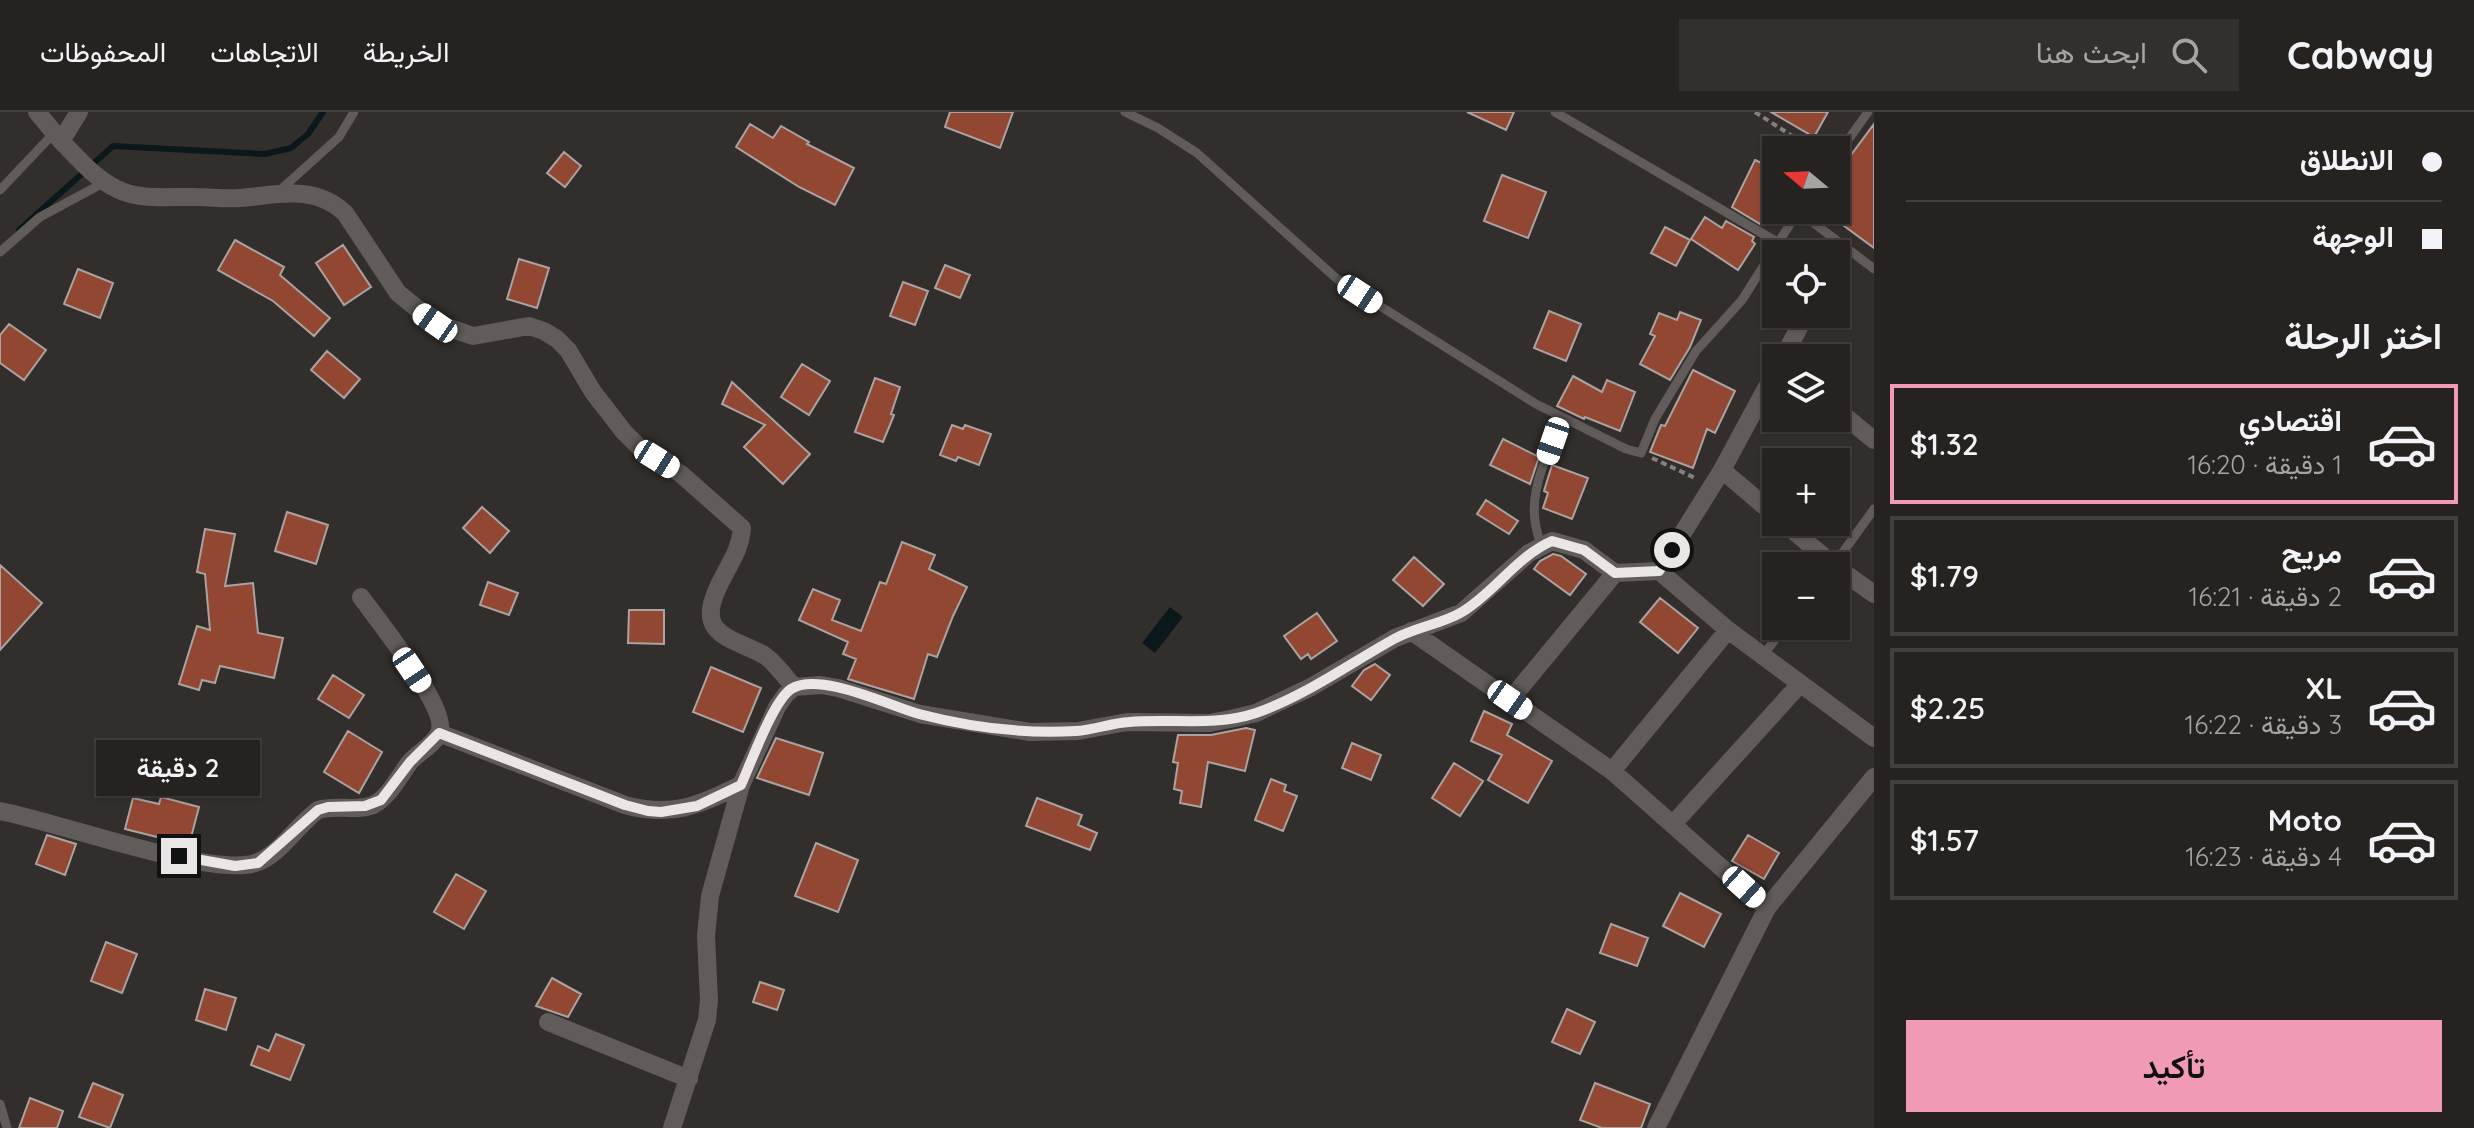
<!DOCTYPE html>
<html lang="ar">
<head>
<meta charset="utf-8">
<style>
	body { margin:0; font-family:Quicksand,Vazirmatn,sans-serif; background:#322f2d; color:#f1f3f6; direction:rtl; height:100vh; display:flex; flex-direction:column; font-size:30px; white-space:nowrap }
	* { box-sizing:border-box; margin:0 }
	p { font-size:26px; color:#a4a4a5 }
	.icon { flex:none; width:44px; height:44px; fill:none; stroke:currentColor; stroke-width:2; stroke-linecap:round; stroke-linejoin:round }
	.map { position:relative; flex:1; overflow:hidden; direction:ltr }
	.side { display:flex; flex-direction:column; background:#262220; width:600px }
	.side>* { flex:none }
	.top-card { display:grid; align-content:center; height:176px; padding:0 32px; background:#262220 }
	.needle { width:52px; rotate:289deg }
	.fabs { position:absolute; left:1762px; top:24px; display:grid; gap:16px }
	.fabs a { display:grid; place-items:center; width:88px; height:88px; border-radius:0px; background:#262220; box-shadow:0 2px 6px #0004,0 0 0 2px #423f3e; font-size:40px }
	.end { position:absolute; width:36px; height:36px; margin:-18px; border:10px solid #e9e6e5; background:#111; box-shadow:0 0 0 4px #111 }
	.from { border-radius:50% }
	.bubble { position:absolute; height:56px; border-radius:0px; background:#262220; box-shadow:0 2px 6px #0004,0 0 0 2px #423f3e; font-size:26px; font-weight:600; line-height:56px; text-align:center; direction:rtl }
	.car { position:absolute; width:24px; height:48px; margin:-24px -12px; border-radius:10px; box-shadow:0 0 6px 2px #0007; background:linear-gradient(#fff 24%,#345 0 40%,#fff 0 76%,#345 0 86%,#fff 0) }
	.top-card b { display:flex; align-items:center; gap:28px; height:76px; font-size:30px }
	.top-card b+b { border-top:2px solid #423f3e }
	.top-card i { width:20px; height:20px; background:#f1f3f6 }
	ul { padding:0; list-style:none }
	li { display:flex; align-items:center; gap:24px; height:120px; margin:0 16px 12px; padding:0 16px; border:4px solid #423f3e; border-radius:0px }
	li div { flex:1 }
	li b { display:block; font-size:30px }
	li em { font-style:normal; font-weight:600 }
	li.current { border-color:#f09ab6 }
	li>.icon { width:72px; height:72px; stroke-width:1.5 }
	h2 { padding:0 32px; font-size:36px; line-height:96px }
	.cta { display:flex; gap:16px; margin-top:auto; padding:16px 32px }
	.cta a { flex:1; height:92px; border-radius:0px; background:#f09ab6; color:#111; font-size:32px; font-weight:600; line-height:92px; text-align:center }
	header { display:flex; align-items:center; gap:48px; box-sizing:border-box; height:112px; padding:0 40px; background:#262220; border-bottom:2px solid #423f3e }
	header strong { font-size:38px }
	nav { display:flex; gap:44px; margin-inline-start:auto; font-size:28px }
	.search { width:560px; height:72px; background:#322f2d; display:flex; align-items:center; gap:20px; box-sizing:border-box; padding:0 28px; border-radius:0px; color:#a4a4a5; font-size:30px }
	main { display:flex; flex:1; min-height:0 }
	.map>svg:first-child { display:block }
	.water { fill:#0a181c }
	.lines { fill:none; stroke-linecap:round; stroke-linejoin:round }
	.stream { stroke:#0a181c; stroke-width:6 }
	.building { fill:#924733; stroke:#a9a3a1; stroke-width:2 }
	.path { stroke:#84807e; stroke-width:4; stroke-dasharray:6 4; stroke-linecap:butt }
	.service { stroke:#615c5a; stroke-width:9 }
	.minor { stroke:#615c5a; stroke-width:18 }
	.route { stroke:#e9e6e5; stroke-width:10 }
</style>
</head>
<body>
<header>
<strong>Cabway</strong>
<div class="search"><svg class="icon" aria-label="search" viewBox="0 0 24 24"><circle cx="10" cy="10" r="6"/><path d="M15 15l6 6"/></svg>ابحث هنا</div>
<nav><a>الخريطة</a><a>الاتجاهات</a><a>المحفوظات</a></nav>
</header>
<main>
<section class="side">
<div class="top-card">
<b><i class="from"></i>الانطلاق</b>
<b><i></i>الوجهة</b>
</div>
<h2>اختر الرحلة</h2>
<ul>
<li class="current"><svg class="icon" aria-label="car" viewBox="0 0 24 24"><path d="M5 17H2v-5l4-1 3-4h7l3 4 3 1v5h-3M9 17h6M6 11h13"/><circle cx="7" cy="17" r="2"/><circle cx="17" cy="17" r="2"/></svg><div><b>اقتصادي</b><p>1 دقيقة · 16:20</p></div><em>$1.32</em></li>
<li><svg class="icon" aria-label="car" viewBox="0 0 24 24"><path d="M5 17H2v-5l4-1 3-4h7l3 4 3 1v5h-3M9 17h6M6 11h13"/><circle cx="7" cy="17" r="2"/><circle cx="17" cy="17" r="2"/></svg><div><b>مريح</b><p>2 دقيقة · 16:21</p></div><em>$1.79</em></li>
<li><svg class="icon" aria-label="car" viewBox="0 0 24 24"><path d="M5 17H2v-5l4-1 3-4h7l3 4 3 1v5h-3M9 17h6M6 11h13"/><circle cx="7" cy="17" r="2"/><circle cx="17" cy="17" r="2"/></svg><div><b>XL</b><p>3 دقيقة · 16:22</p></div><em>$2.25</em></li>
<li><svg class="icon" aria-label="car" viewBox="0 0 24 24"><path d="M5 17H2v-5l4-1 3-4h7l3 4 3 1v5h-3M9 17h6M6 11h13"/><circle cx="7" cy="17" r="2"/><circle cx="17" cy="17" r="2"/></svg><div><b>Moto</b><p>4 دقيقة · 16:23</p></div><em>$1.57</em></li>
</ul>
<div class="cta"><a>تأكيد</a></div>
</section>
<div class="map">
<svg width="1874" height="1016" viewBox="0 0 1874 1016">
	<rect width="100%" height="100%" fill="#322e2b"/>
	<path class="water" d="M 1170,495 L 1183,505 L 1155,541 L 1142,531 Z"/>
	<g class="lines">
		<path class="stream" d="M 19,118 L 113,34 L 265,42 L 291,36 L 308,22 L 323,0"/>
	</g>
	<path class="building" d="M 950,0 L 1013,0 L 1000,36 L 945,15 Z
		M 1467,0 L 1514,0 L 1506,18 Z
		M 1771,0 L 1828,0 L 1814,25 Z
		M 750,12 L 773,26 L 781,14 L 809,30 L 807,32 L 854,56 L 835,93 L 799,75 L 736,35 Z
		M 1874,12 L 1874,136 L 1836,108 L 1836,63 Z
		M 564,40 L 581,54 L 565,75 L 547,61 Z
		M 1755,48 L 1776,58 L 1776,79 L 1760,112 L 1732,95 Z
		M 1502,63 L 1546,80 L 1528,126 L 1484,109 Z
		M 1705,105 L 1722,116 L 1726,109 L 1754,125 L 1752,129 L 1755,132 L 1738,158 L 1691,127 Z
		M 1665,115 L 1690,128 L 1676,154 L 1651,141 Z
		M 235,128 L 284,155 L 280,163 L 330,206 L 314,224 L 273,189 L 218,158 Z
		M 343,133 L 371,175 L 344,193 L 316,151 Z
		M 519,147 L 549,156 L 537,196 L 507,187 Z
		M 945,153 L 970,163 L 960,186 L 935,176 Z
		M 78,157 L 113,171 L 100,206 L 64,192 Z
		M 903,170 L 928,179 L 915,213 L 890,204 Z
		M 1549,199 L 1581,212 L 1566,249 L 1534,236 Z
		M 1680,200 L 1701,208 L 1690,235 L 1670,268 L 1640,252 L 1655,224 L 1650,222 L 1659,201 L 1677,208 Z
		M 9,212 L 46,238 L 24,268 L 0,251 L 0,223 Z
		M 327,239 L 360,267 L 344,286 L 311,258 Z
		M 802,252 L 830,269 L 809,303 L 781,285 Z
		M 1693,258 L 1735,279 L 1715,321 L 1707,317 L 1693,356 L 1650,340 L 1661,313 L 1665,314 Z
		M 1573,264 L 1602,280 L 1607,268 L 1635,280 L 1620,319 L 1585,305 L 1584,307 L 1557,294 Z
		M 875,266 L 900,275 L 891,302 L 894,303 L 883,330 L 855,320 Z
		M 732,270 L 810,342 L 783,372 L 744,335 L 765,313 L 722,292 Z
		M 952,313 L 963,317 L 965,313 L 991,322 L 979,353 L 958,345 L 956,349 L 940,343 Z
		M 1503,327 L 1539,345 L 1530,372 L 1490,353 Z
		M 1552,353 L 1588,366 L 1572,407 L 1543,396 L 1548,381 L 1544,379 Z
		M 1486,388 L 1518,409 L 1509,422 L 1477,402 Z
		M 482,395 L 509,419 L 490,441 L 463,416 Z
		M 287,400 L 328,413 L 316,452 L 275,439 Z
		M 205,417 L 235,422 L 225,474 L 253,471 L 258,521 L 283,526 L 274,566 L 220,554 L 215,571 L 202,568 L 199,578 L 179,572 L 197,514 L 210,518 L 205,462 L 197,460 Z
		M 902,430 L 935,443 L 929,457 L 967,475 L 953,504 L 937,545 L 928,542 L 914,587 L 848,567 L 856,547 L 843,542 L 848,530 L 799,508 L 813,477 L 840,488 L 832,508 L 861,519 L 880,470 L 886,472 Z
		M 1553,442 L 1561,444 L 1586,462 L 1570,483 L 1534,457 L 1540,449 Z
		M 1414,445 L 1444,472 L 1423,494 L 1393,468 Z
		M 0,453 L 42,491 L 0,538 Z
		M 488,470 L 518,481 L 509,503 L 480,493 Z
		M 1660,486 L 1698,516 L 1678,541 L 1640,510 Z
		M 629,498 L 664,498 L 664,532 L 628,531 Z
		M 1317,501 L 1337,529 L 1311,547 L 1308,542 L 1301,547 L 1284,524 Z
		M 1375,552 L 1390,563 L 1371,588 L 1352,574 L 1364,558 Z
		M 711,555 L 761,576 L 743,620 L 693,600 Z
		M 333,563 L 364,583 L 349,606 L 318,587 Z
		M 1484,599 L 1512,612 L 1507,623 L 1552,649 L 1528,691 L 1488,668 L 1502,643 L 1471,629 Z
		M 1246,616 L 1255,618 L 1245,659 L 1208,650 L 1201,695 L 1180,691 L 1182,679 L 1174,677 L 1178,651 L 1173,650 L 1178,623 L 1211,623 Z
		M 348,619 L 382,640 L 359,681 L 324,660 Z
		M 776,626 L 823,641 L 809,683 L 757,666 Z
		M 1352,631 L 1381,643 L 1371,668 L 1342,656 Z
		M 1454,651 L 1483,669 L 1460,704 L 1432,686 Z
		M 1271,667 L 1286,673 L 1284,679 L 1297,684 L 1283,719 L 1255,708 Z
		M 161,685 L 199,695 L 189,733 L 125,717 L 133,686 L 159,692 Z
		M 1037,686 L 1082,703 L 1078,713 L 1097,721 L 1090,738 L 1026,714 Z
		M 47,723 L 76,732 L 65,763 L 36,752 Z
		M 1748,723 L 1779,741 L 1764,767 L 1732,749 Z
		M 816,731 L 858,748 L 838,800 L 795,784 Z
		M 456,762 L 486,779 L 464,817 L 434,800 Z
		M 1680,781 L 1721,802 L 1704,835 L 1663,814 Z
		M 1611,812 L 1648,826 L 1637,854 L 1600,841 Z
		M 106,830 L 137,842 L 122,881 L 91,869 Z
		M 552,866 L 581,882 L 568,905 L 536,894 Z
		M 760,870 L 784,878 L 777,898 L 753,890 Z
		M 205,877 L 236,886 L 226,918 L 196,908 Z
		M 1567,897 L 1595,910 L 1580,942 L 1552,930 Z
		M 276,922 L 304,933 L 290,968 L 251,953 L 258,934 L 269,939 Z
		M 93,971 L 123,983 L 110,1016 L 79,1005 Z
		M 1595,971 L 1650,992 L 1641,1016 L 1602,1016 L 1580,1008 Z
		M 30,986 L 63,999 L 57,1016 L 19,1016 Z"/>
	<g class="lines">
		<path class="path" d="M 1755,0 L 1814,38
			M 1652,346 L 1695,366"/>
		<path class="service" d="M 1125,0 L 1158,16 L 1197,41 L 1337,167 L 1536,292 L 1626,337 L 1641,341 L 1655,307 L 1696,239 L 1742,188 L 1799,98
			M 1555,0 L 1777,130
			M 1836,45 L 1868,0
			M 0,78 L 54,21
			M 278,80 L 339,25 L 354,0
			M 1798,99 L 1874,157
			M 0,140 L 40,105 L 105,70
			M 1541,434 C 1539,426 1536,417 1535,409 C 1530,376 1549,336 1564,308
			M 1833,454 L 1874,397
			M 1763,543 L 1786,514
			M 0,992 L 7,1016"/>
		<path class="minor" d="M 37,0 L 61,29
			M 79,0 L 61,29 C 78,46 94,66 117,77 C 140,89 171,84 196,85 C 211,85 225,87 240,86 C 278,83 314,72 345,101 L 398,181 L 435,211 L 473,224 L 529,214 L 544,219 L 557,227 L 568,238 L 593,280 L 624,320 L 639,335 L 681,362 L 742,416 C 740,442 725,457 716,480 C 697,524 733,526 764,543 C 775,550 785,565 794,575
			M 1836,145 L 1841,135
			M 1783,246 L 1806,202
			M 1836,297 L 1874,328
			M 1722,358 L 1776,404
			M 1783,410 L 1835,454
			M 1836,455 L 1874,482
			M 1659,459 L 1728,518 L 1874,626
			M 1411,519 L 1612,659 L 1767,796
			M 1510,588 L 1615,461
			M 439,621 L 625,693 C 672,706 699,693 741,673
			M 1612,659 L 1728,518
			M 0,699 C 52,708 216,768 258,750 C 281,741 297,713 318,698 C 335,692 355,700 373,693 C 388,686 399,665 409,651 C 417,641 434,633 439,621 C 450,598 377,507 361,485
			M 1674,711 L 1800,572
			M 548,910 L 689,967
			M 672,1016 L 707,908 L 709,888 L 706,824 L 710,784 L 741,673 L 777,595 L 786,582 L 794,575 L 821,573 L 838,576 L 920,602 L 1030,620 L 1078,619 L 1127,610 L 1209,611 L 1235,606 L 1256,601 L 1311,575 L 1395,526 L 1461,501 L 1529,441 L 1552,429 L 1584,438 L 1615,461 L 1659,459 L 1722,358 L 1776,258
			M 1656,1016 L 1767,796 L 1874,665"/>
	</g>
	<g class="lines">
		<path class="route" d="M 179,744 L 235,754 L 258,751 L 318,698 L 328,695 L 365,694 L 381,688 L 410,650 L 439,621 L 625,693 L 648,699 L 661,700 L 697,694 L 741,673 C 751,651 773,589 791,577 C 819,559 890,594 919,602 C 969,615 1025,622 1076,619 C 1094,618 1111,611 1129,610 C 1172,606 1214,615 1256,601 C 1305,584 1349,552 1394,527 C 1416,515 1442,512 1462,500 C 1495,480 1516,445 1552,429 L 1584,438 L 1615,461 L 1659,459 L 1672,438"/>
	</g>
</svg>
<div class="fabs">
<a><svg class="needle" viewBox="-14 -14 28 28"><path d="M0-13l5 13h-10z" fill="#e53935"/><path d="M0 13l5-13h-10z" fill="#a4a4a5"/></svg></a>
<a><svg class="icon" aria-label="locate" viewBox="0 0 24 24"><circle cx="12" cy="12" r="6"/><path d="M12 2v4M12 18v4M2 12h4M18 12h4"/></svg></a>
<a><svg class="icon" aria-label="layers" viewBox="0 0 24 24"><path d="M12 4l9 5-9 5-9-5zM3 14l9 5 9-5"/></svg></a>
<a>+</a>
<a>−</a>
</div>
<i class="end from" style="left:1672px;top:438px"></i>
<i class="end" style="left:179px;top:744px"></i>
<div class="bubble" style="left:96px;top:628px;width:164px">2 دقيقة</div>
<i class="car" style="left:1360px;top:182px;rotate:123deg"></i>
<i class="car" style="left:435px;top:211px;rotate:305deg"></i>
<i class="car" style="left:1553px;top:329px;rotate:199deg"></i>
<i class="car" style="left:657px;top:347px;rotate:122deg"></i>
<i class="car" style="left:412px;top:558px;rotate:146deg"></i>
<i class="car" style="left:1510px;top:588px;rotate:125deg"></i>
<i class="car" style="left:1744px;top:775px;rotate:132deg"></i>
</div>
</main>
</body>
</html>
